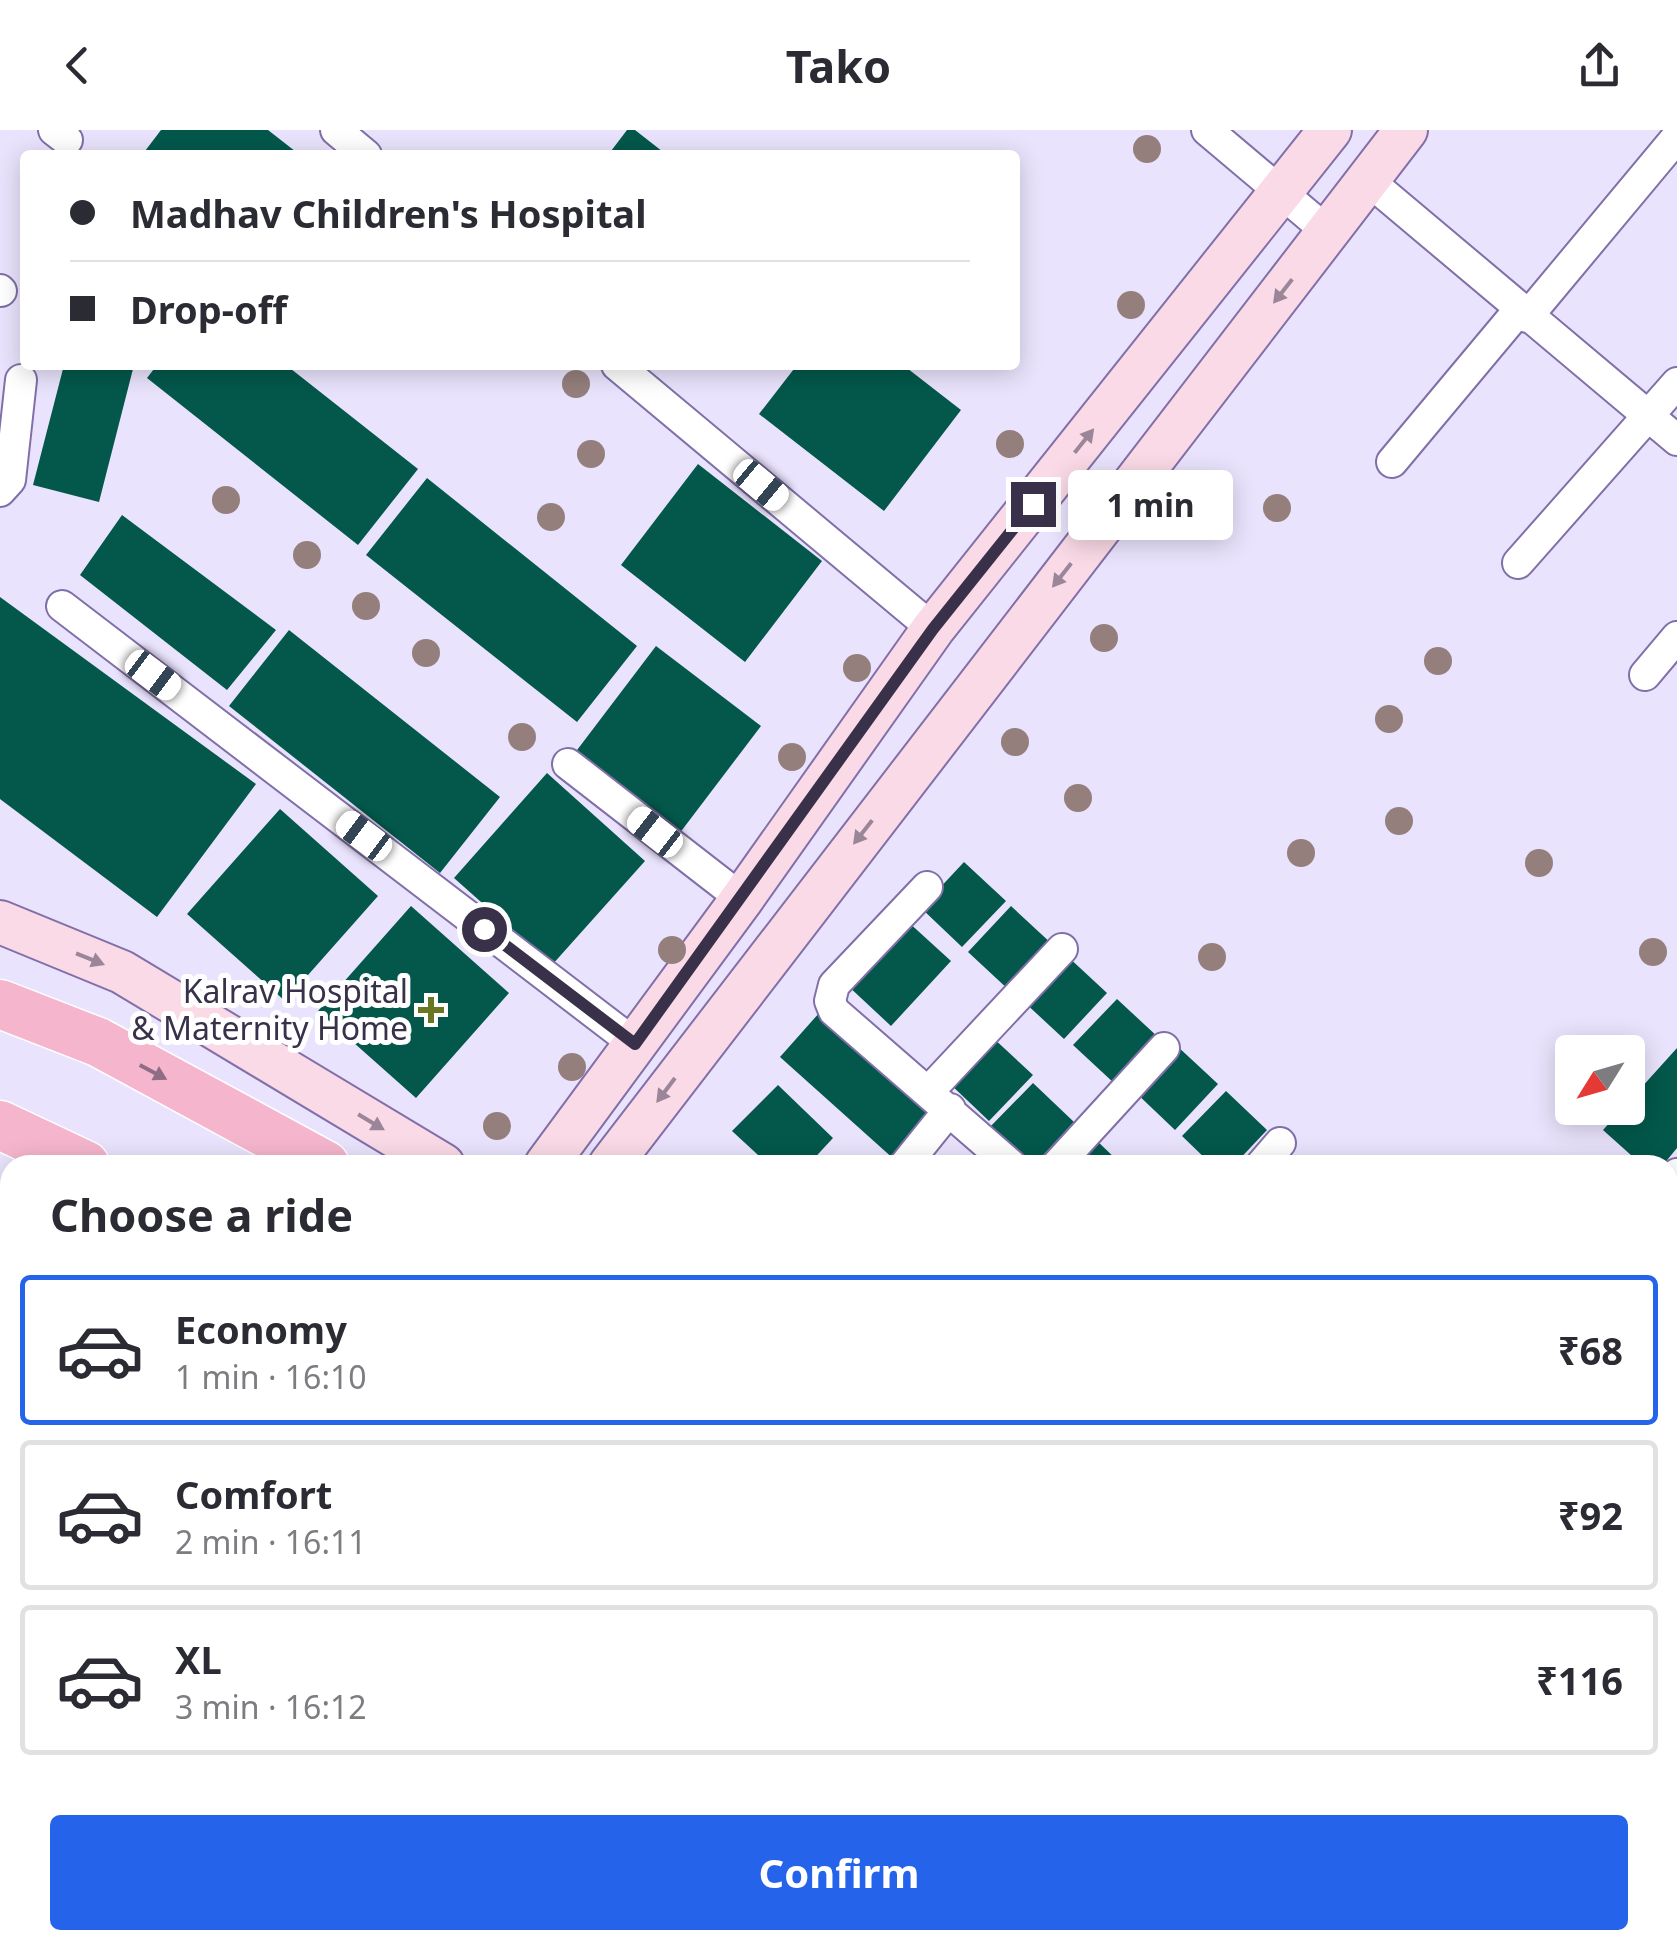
<!DOCTYPE html>
<html lang="en">
<head>
<meta charset="utf-8">
<style>
	body { margin:0; font-family:"Noto Sans",sans-serif; background:#f7f7f7; color:#2b2b33; height:100vh; display:flex; flex-direction:column; font-size:38px; white-space:nowrap }
	* { box-sizing:border-box; margin:0 }
	p { font-size:32px; color:#7c7c81 }
	.icon { flex:none; width:55px; height:55px; fill:none; stroke:currentColor; stroke-width:2; stroke-linecap:round; stroke-linejoin:round }
	.map { position:relative; flex:1; overflow:hidden }
	.drawer { position:absolute; left:0px; top:1025px; width:1678px; height:795px; display:flex; flex-direction:column; background:#fff; border-radius:30px 30px 0 0; box-shadow:0 5px 25px #0003 }
	.drawer>* { flex:none }
	.guide { position:absolute; left:20px; top:20px; width:1000px; height:220px; border-radius:10px; box-shadow:0 5px 25px #0003; display:grid; align-content:center; height:220px; padding:0 50px; background:#fff }
	.needle { width:65px; rotate:233deg }
	.tools { position:absolute; left:1555px; top:905px; display:grid; gap:20px }
	.tools a { display:grid; place-items:center; width:90px; height:90px; border-radius:10px; background:#fff; box-shadow:0 5px 25px #0003; font-size:50px }
	.end { position:absolute; width:45px; height:45px; margin:-22px; border:12px solid #39314a; background:#fff; box-shadow:0 0 0 5px #fff }
	.from { border-radius:50% }
	.bubble { position:absolute; height:70px; border-radius:10px; background:#fff; box-shadow:0 5px 25px #0003; font-size:32px; font-weight:700; line-height:70px; text-align:center }
	.car { position:absolute; width:30px; height:60px; margin:-30px -15px; border-radius:12px; box-shadow:0 0 8px 2px #0007; background:linear-gradient(#fff 24%,#345 0 40%,#fff 0 76%,#345 0 86%,#fff 0) }
	.guide b { display:flex; align-items:center; gap:35px; height:95px; font-size:38px }
	.guide b+b { border-top:2px solid #e1e1e2 }
	.guide i { width:25px; height:25px; background:#2b2b33 }
	ul { padding:0; list-style:none }
	li { display:flex; align-items:center; gap:30px; height:150px; margin:0 20px 15px; padding:0 30px; border:5px solid #e1e1e2; border-radius:10px }
	li div { flex:1 }
	li b { display:block; font-size:38px }
	li em { font-style:normal; font-weight:700 }
	li.selected { border-color:#2563eb }
	li>.icon { width:90px; height:90px; stroke-width:1.5 }
	h2 { padding:0 50px; font-size:45px; line-height:120px }
	.primary-button { display:flex; gap:20px; margin-top:auto; padding:20px 50px }
	.primary-button a { flex:1; height:115px; border-radius:10px; background:#2563eb; color:#fff; font-size:40px; font-weight:700; line-height:115px; text-align:center }
	header { display:flex; justify-content:space-between; align-items:center; height:130px; padding:0 50px; background:#fff; font-size:45px; font-weight:700 }
	.map>svg:first-child { display:block }
	.green { fill:#fac6a0 }
	.building { fill:#03584b }
	.lines { fill:none; stroke-linecap:round; stroke-linejoin:round }
	.lane-casing { stroke:#816fa8; stroke-width:19 }
	.street-casing { stroke:#816fa8; stroke-width:34 }
	.secondary-casing { stroke:#816fa8; stroke-width:46 }
	.primary-casing { stroke:#fff; stroke-width:51 }
	.lane { stroke:#fff; stroke-width:15 }
	.street { stroke:#fff; stroke-width:30 }
	.secondary { stroke:#fadae6; stroke-width:42 }
	.primary { stroke:#f5b6cd; stroke-width:48 }
	.tree { fill:#947f7c }
	.oneway { fill:#9a8698 }
	.oneway2 { fill:#8e6d85 }
	.route { stroke:#39314a; stroke-width:12 }
	.poi-dot { fill:#697622; stroke:#fff; stroke-width:4 }
	.labels { text-anchor:middle; stroke-width:10; stroke-linejoin:round; paint-order:stroke }
	.poi-label { font-size:32px; fill:#39314a; stroke:#fff; text-anchor:end }
</style>
</head>
<body>
<header><svg class="icon" aria-label="back" viewBox="0 0 24 24"><path d="M15 5l-7 7 7 7"/></svg>Tako<svg class="icon" aria-label="share" viewBox="0 0 24 24"><path d="M12 15V3M7 8l5-5 5 5M5 13v7h14v-7"/></svg></header>
<div class="map">
<svg width="1677" height="1820" viewBox="0 0 1677 1820">
	<rect width="100%" height="100%" fill="#eae3fd"/>
	<path class="green" d="M 10,1759 L 10,1810 L 726,1810 L 740,1820 L 0,1820 L 0,1771 Z"/>
	<path class="building" d="M 161,0 L 268,0 L 300,25 L 142,25 Z
		M 627,0 L 635,0 L 667,25 L 608,25 Z
		M 64,235 L 134,235 L 99,372 L 33,355 Z
		M 157,235 L 286,235 L 418,339 L 358,415 L 147,248 Z
		M 797,235 L 903,235 L 961,280 L 884,381 L 759,284 Z
		M 698,334 L 822,431 L 745,532 L 621,435 Z
		M 427,348 L 637,516 L 577,592 L 366,425 Z
		M 122,385 L 276,500 L 227,560 L 80,445 Z
		M 0,467 L 256,654 L 157,787 L 0,669 Z
		M 289,500 L 500,667 L 440,743 L 229,576 Z
		M 656,516 L 761,596 L 676,708 L 571,628 Z
		M 547,643 L 645,731 L 552,835 L 454,748 Z
		M 280,679 L 378,766 L 285,871 L 187,784 Z
		M 964,732 L 1006,771 L 962,817 L 921,778 Z
		M 411,776 L 509,863 L 416,968 L 318,881 Z
		M 1011,776 L 1053,815 L 1010,861 L 968,822 Z
		M 906,790 L 951,831 L 891,896 L 846,854 Z
		M 1065,824 L 1107,863 L 1064,909 L 1022,870 Z
		M 1117,869 L 1159,908 L 1115,954 L 1073,915 Z
		M 820,882 L 937,985 L 896,1031 L 780,927 Z
		M 991,906 L 1033,945 L 989,991 L 948,952 Z
		M 1176,915 L 1218,954 L 1175,1000 L 1133,960 Z
		M 1677,918 L 1677,1018 L 1663,1035 L 1642,1035 L 1603,1000 Z
		M 1033,953 L 1074,992 L 1034,1035 L 1028,1035 L 989,998 Z
		M 778,955 L 833,1008 L 808,1035 L 769,1035 L 732,1001 Z
		M 1226,961 L 1267,1000 L 1234,1035 L 1212,1035 L 1182,1006 Z
		M 1091,1005 L 1122,1035 L 1063,1035 Z
		M 1677,1070 L 1677,1132 L 1668,1124 L 1668,1081 Z
		M 1677,1188 L 1677,1233 L 1668,1225 L 1668,1198 Z
		M 1668,1241 L 1677,1249 L 1677,1275 L 1668,1285 Z
		M 0,1300 L 10,1309 L 10,1340 L 0,1352 Z
		M 1677,1302 L 1677,1345 L 1668,1337 L 1668,1313 Z
		M 0,1436 L 10,1445 L 10,1512 L 0,1503 Z
		M 1668,1492 L 1677,1499 L 1677,1518 L 1668,1535 Z
		M 0,1513 L 10,1522 L 10,1537 L 0,1549 Z"/>
	<g class="lines">
		<defs>
			<path id="lane" d="M 757,1810 L 769,1820"/>
			<path id="street" d="M 54,0 L 67,10
				M 336,0 L 366,25
				M 1207,0 L 1328,102
				M 1369,51 L 1677,310
				M 0,160 L 1,161
				M 1527,187 L 1677,7
				M 617,235 L 933,499
				M 1392,332 L 1519,180
				M 0,361 L 10,350 L 21,250
				M 1518,433 L 1677,253
				M 62,476 L 635,914
				M 1645,545 L 1677,507
				M 568,634 L 742,769
				M 927,757 L 834,855 L 830,871 L 834,881 L 1011,1035
				M 929,961 L 1062,819
				M 905,1035 L 950,979
				M 1057,1035 L 1164,918
				M 1261,1035 L 1280,1013
				M 1668,1055 L 1677,1044
				M 0,1199 L 10,1207
				M 1668,1297 L 1677,1287
				M 793,1810 L 801,1820"/>
			<path id="secondary" d="M 0,792 L 122,842 L 443,1035
				M 546,1035 L 742,769 L 933,499 L 1330,0
				M 610,1035 L 1406,0
				M 0,1078 L 10,1083
				M 0,1661 L 10,1649
				M 1192,1810 L 1208,1820
				M 1660,1810 L 1676,1820"/>
			<path id="primary" d="M 0,874 L 98,912 L 325,1035
				M 0,995 L 85,1035
				M 1280,1810 L 1296,1820
				M 1517,1810 L 1534,1820"/>
		</defs>
		<use href="#lane" class="lane-casing"/>
		<use href="#street" class="street-casing"/>
		<use href="#secondary" class="secondary-casing"/>
		<use href="#primary" class="primary-casing"/>
		<use href="#lane" class="lane"/>
		<use href="#street" class="street"/>
		<use href="#secondary" class="secondary"/>
		<use href="#primary" class="primary"/>
	</g>
	<g class="tree">
		<circle cx="1147" cy="19" r="14"/>
		<circle cx="1131" cy="175" r="14"/>
		<circle cx="576" cy="254" r="14"/>
		<circle cx="1010" cy="314" r="14"/>
		<circle cx="591" cy="324" r="14"/>
		<circle cx="226" cy="370" r="14"/>
		<circle cx="1192" cy="373" r="14"/>
		<circle cx="1277" cy="378" r="14"/>
		<circle cx="551" cy="387" r="14"/>
		<circle cx="307" cy="425" r="14"/>
		<circle cx="366" cy="476" r="14"/>
		<circle cx="1104" cy="508" r="14"/>
		<circle cx="426" cy="523" r="14"/>
		<circle cx="1438" cy="531" r="14"/>
		<circle cx="857" cy="538" r="14"/>
		<circle cx="1389" cy="589" r="14"/>
		<circle cx="522" cy="607" r="14"/>
		<circle cx="1015" cy="612" r="14"/>
		<circle cx="792" cy="627" r="14"/>
		<circle cx="1078" cy="668" r="14"/>
		<circle cx="1399" cy="691" r="14"/>
		<circle cx="1301" cy="723" r="14"/>
		<circle cx="1539" cy="733" r="14"/>
		<circle cx="672" cy="820" r="14"/>
		<circle cx="1653" cy="822" r="14"/>
		<circle cx="1212" cy="827" r="14"/>
		<circle cx="572" cy="937" r="14"/>
		<circle cx="497" cy="996" r="14"/>
	</g>
	<defs><path id="oneway-solid" d="M-6-.8H1V-3.2L6.5 0L1 3.2V.8H-6Z" transform="scale(2.5)"/></defs>
	<g class="oneway">
		<use href="#oneway-solid" transform="translate(1283 161) rotate(128)"/>
		<use href="#oneway-solid" transform="translate(1084 311) rotate(-51)"/>
		<use href="#oneway-solid" transform="translate(1062 445) rotate(128)"/>
		<use href="#oneway-solid" transform="translate(863 702) rotate(128)"/>
		<use href="#oneway-solid" transform="translate(90 829) rotate(22)"/>
		<use href="#oneway-solid" transform="translate(666 960) rotate(127)"/>
		<use href="#oneway-solid" transform="translate(371 992) rotate(31)"/>
	</g>
	<use class="oneway2" href="#oneway-solid" transform="translate(153 942) rotate(28)"/>
	<g class="lines">
		<path class="route" d="M 484,799 L 635,914 L 933,499 L 1033,374"/>
	</g>
	<path class="poi-dot" d="M426 865h10v10h10v10h-10v10h-10v-10h-10v-10h10z"/>
	<g class="labels">
		<g class="poi-label">
			<text x="408" y="873">Kalrav Hospital<tspan x="408" dy="37">&amp; Maternity Home</tspan></text>
		</g>
	</g>
</svg>
<div class="tools">
<a><svg class="needle" viewBox="-14 -14 28 28"><path d="M0-13l5 13h-10z" fill="#e53935"/><path d="M0 13l5-13h-10z" fill="#7c7c81"/></svg></a>
</div>
<i class="end from" style="left:484px;top:799px"></i>
<i class="end" style="left:1033px;top:374px"></i>
<div class="bubble" style="left:1068px;top:340px;width:165px">1 min</div>
<i class="car" style="left:761px;top:355px;rotate:130deg"></i>
<i class="car" style="left:153px;top:545px;rotate:127deg"></i>
<i class="car" style="left:655px;top:702px;rotate:308deg"></i>
<i class="car" style="left:364px;top:706px;rotate:307deg"></i>
<div class="guide">
<b><i class="from"></i>Madhav Children's Hospital</b>
<b><i></i>Drop-off</b>
</div>
<section class="drawer">
<h2>Choose a ride</h2>
<ul>
<li class="selected"><svg class="icon" aria-label="car" viewBox="0 0 24 24"><path d="M5 17H2v-5l4-1 3-4h7l3 4 3 1v5h-3M9 17h6M6 11h13"/><circle cx="7" cy="17" r="2"/><circle cx="17" cy="17" r="2"/></svg><div><b>Economy</b><p>1 min · 16:10</p></div><em>₹68</em></li>
<li><svg class="icon" aria-label="car" viewBox="0 0 24 24"><path d="M5 17H2v-5l4-1 3-4h7l3 4 3 1v5h-3M9 17h6M6 11h13"/><circle cx="7" cy="17" r="2"/><circle cx="17" cy="17" r="2"/></svg><div><b>Comfort</b><p>2 min · 16:11</p></div><em>₹92</em></li>
<li><svg class="icon" aria-label="car" viewBox="0 0 24 24"><path d="M5 17H2v-5l4-1 3-4h7l3 4 3 1v5h-3M9 17h6M6 11h13"/><circle cx="7" cy="17" r="2"/><circle cx="17" cy="17" r="2"/></svg><div><b>XL</b><p>3 min · 16:12</p></div><em>₹116</em></li>
</ul>
<div class="primary-button"><a>Confirm</a></div>
</section>
</div>
</body>
</html>
